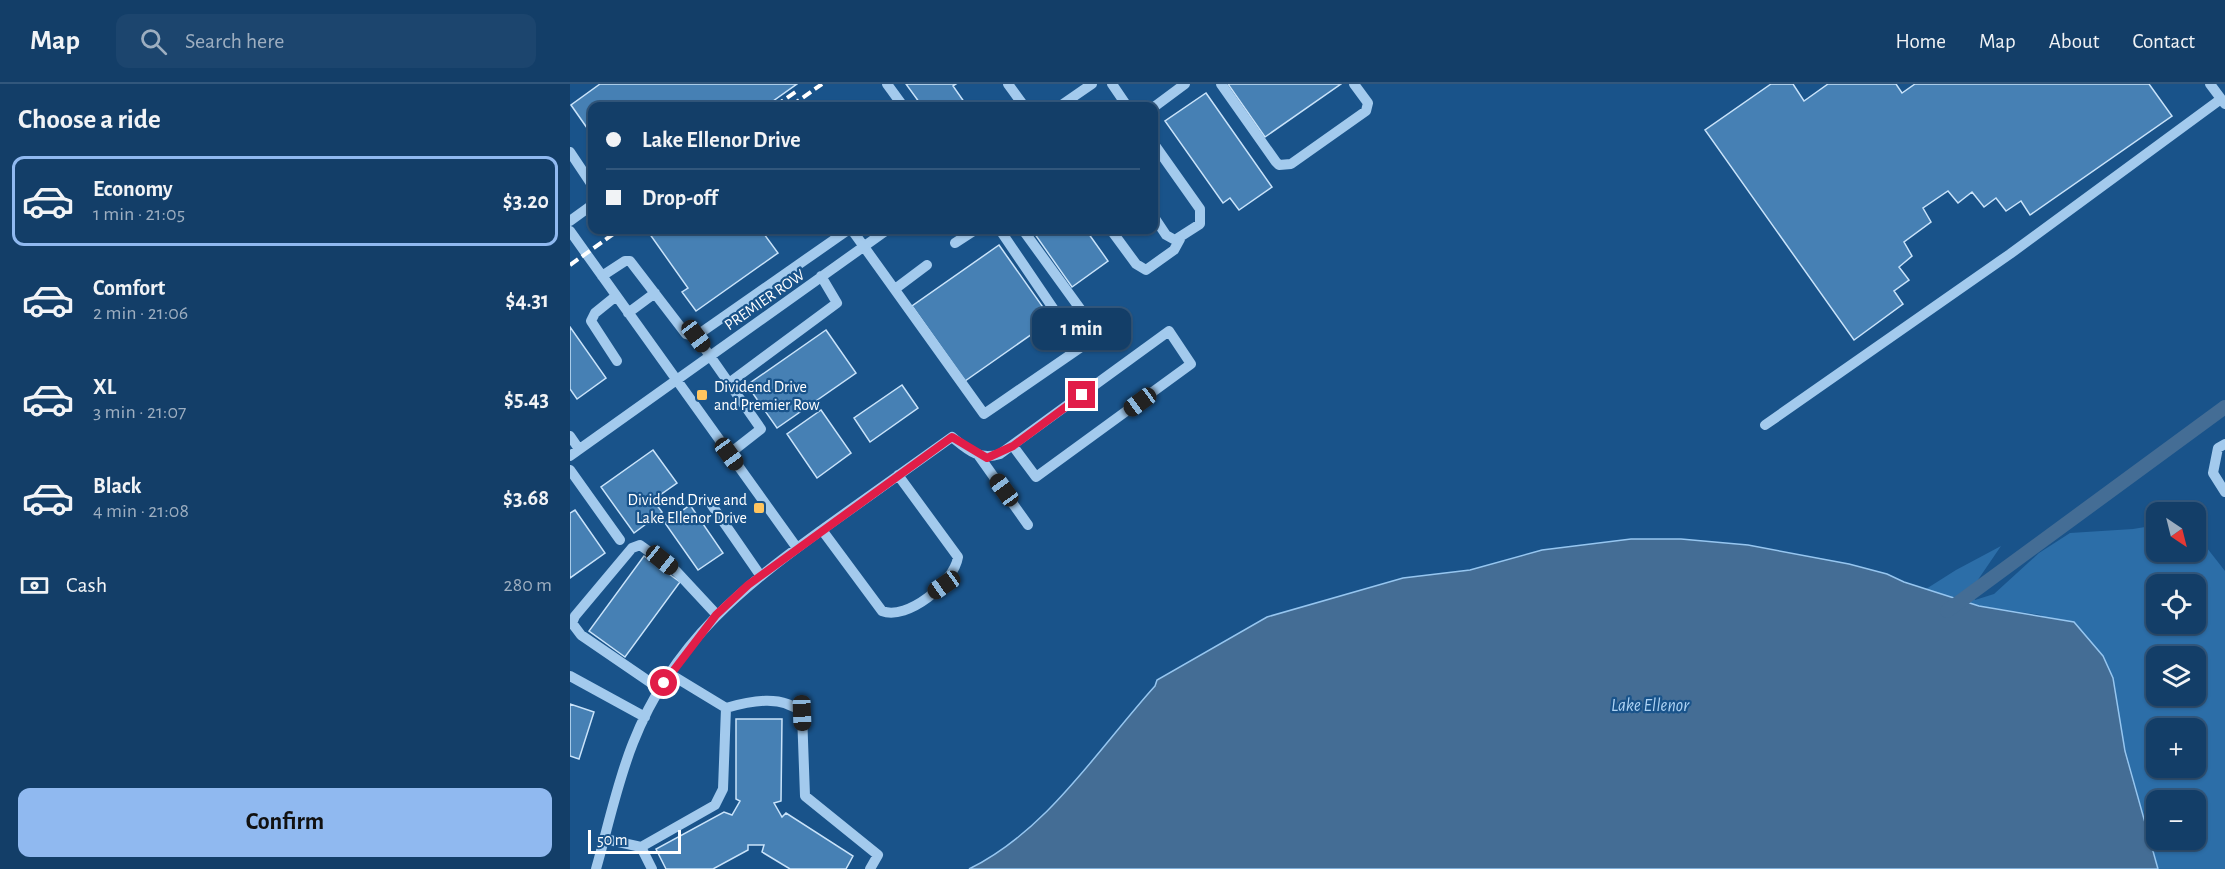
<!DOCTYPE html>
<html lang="en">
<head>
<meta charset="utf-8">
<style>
	body { margin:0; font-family:"Alegreya Sans",sans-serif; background:#1c456e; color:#f1f3f6; height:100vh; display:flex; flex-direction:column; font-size:22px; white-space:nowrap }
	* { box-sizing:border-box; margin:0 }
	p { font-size:20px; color:#9daec0 }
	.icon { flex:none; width:33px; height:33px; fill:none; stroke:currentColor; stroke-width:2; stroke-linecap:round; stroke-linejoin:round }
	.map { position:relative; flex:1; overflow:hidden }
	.drawer { display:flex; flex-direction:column; background:#133e68; width:570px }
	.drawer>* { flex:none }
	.hud { position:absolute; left:18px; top:18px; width:570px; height:132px; border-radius:12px; box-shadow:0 2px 4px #0004,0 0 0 2px #32577c; display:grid; align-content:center; height:132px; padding:0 18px; background:#133e68 }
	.needle { width:39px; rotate:145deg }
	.tools { position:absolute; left:1576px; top:418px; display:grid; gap:12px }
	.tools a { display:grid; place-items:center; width:60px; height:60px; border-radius:12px; background:#133e68; box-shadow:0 2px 4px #0004,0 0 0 2px #32577c; font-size:30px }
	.scale { position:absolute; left:18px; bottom:15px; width:93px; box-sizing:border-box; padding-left:6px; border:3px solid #fff; border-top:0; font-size:16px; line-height:21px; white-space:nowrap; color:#fff; -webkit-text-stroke:4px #19538a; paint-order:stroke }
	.end { position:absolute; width:27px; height:27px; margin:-14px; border:8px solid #e11d48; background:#fff; box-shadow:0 0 0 3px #fff }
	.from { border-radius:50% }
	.bubble { position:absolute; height:42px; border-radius:12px; background:#133e68; box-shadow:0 2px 4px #0004,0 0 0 2px #32577c; font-size:20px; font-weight:600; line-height:42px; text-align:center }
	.car { position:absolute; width:18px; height:36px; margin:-18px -9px; border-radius:8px; box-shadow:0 0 4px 2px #0007; background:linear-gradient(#222 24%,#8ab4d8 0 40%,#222 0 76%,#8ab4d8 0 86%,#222 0) }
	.hud b { display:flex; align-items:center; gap:21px; height:57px; font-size:22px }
	.hud b+b { border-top:2px solid #32577c }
	.hud i { width:15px; height:15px; background:#f1f3f6 }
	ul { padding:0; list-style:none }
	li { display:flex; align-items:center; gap:18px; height:90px; margin:0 12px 9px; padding:0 6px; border:3px solid transparent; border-radius:12px }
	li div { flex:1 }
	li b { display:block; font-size:22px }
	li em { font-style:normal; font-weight:600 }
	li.selected { border-color:#90b9f0 }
	li>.icon { width:54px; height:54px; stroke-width:1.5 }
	h2 { padding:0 18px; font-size:27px; line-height:72px }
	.pay { display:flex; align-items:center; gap:15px; height:66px; padding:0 18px; font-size:22px }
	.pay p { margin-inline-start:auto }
	.primary-button { display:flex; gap:12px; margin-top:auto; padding:12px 18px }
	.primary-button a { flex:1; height:69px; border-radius:12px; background:#90b9f0; color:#111; font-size:24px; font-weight:600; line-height:69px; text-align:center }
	header { display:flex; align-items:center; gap:36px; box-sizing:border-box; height:84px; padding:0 30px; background:#133e68; border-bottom:2px solid #32577c }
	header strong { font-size:28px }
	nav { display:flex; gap:33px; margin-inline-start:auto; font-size:21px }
	.search { width:420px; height:54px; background:#1c456e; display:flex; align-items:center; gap:15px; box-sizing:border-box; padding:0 21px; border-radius:12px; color:#9daec0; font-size:22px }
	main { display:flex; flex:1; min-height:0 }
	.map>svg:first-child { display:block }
	.green { fill:#2c6ea8; fill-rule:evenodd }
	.water { fill:#446d95; stroke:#96c6f0; stroke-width:1.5 }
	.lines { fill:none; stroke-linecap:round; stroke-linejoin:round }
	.canal { stroke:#446d95; stroke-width:14 }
	.building { fill:#4680b4; stroke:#c9e3fa; stroke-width:1.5 }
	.minor { stroke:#a3caed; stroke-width:10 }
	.rail { stroke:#fff; stroke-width:4; stroke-dasharray:10 4.5; stroke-linecap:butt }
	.route { stroke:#e11d48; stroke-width:8 }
	.poi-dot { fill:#ffc55f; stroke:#19538a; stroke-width:2 }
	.labels { text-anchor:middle; stroke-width:4.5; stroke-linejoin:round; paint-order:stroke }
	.street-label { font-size:16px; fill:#fff; stroke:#19538a }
	.poi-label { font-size:16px; fill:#fff; stroke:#19538a; text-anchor:start }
	.water-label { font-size:18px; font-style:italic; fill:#afd4f5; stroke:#19538a }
</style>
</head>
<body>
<header>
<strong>Map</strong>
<div class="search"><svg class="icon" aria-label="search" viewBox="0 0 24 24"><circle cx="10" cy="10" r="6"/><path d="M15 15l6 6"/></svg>Search here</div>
<nav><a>Home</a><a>Map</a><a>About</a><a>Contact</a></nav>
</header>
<main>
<section class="drawer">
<h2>Choose a ride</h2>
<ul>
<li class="selected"><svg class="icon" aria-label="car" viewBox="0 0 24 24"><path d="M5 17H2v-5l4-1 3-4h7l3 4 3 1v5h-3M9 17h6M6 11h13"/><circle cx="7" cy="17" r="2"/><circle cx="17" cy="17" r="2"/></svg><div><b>Economy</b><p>1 min · 21:05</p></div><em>$3.20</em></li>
<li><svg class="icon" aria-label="car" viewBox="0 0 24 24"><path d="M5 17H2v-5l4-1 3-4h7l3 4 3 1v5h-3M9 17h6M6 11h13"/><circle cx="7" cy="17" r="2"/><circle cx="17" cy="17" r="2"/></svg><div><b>Comfort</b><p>2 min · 21:06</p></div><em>$4.31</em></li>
<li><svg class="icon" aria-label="car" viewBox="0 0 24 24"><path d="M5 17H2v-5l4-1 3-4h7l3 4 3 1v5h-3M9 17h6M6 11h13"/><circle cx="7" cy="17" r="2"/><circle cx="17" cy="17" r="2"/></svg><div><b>XL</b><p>3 min · 21:07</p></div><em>$5.43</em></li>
<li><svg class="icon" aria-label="car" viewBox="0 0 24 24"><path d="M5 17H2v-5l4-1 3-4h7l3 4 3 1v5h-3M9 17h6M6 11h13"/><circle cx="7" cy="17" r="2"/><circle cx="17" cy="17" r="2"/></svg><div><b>Black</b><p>4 min · 21:08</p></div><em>$3.68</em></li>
</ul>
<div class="pay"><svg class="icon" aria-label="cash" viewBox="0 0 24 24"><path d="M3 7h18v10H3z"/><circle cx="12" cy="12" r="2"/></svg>Cash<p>280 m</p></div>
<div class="primary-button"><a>Confirm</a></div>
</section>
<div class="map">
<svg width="1655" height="785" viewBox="0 0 1655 785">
	<rect width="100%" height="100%" fill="#19538a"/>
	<path class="green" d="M 1587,441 L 1587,468 L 1626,468 L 1626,450 L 1655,487 L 1655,785 L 1588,785 L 1548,638 L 1471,531 L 1409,522 L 1356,505 L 1386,486 L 1431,462 L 1401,506 L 1405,516 L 1424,510 L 1469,469 L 1500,449 L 1563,445 ZM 1587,501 L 1626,501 L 1626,540 L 1587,540 ZM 1587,573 L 1626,573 L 1626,612 L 1587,612 ZM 1587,645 L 1626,645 L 1626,684 L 1587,684 ZM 1587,717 L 1626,717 L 1626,756 L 1587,756 Z"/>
	<path class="water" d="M 1061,455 L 1111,455 L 1178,461 L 1279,480 L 1317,490 L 1334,498 L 1409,522 L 1504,538 L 1533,572 L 1543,594 L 1555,667 L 1588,785 L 399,785 C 477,747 528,665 585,602 L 587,596 L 697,533 L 833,494 L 900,486 L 972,466 Z"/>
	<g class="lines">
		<path class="canal" d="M 1377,527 L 1655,323"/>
	</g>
	<path class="building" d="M 30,0 L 227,0 L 196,22 L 22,22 L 22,51 L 1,21 Z
		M 336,0 L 386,0 L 383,2 L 397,22 L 352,22 Z
		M 658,0 L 771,0 L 695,53 Z
		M 1201,0 L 1223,0 L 1234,17 L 1258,0 L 1326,0 L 1332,9 L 1345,0 L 1579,0 L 1602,32 L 1460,131 L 1451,117 L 1436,127 L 1426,114 L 1414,123 L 1402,108 L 1388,119 L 1378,107 L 1353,124 L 1361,138 L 1334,158 L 1342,172 L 1329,183 L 1339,196 L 1324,207 L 1333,220 L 1284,256 L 1135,46 Z
		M 636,9 L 702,103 L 669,126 L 660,114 L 653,119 L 595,37 Z
		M 84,146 L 191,146 L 208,169 L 126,227 L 112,208 L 118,204 L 79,149 Z
		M 462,146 L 516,146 L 538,177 L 502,203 Z
		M 429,161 L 482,236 L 395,297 L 342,222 Z
		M 0,243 L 36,294 L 7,315 L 0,305 Z
		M 256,246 L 286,289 L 207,344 L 177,301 Z
		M 332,301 L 348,324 L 300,358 L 284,334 Z
		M 251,326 L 281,369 L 247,394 L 217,350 Z
		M 83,366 L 107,399 L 83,416 L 92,428 L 64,449 L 31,403 Z
		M 120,421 L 153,469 L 128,486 L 95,439 Z
		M 5,426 L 35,469 L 0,494 L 0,429 Z
		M 74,472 L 110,498 L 55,573 L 19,547 Z
		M 0,620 L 24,628 L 9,675 L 0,672 Z
		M 166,635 L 212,635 L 211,717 L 204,719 L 212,733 L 216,729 L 283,772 L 276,785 L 220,785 L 192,768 L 194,761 L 178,761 L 178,766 L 143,785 L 96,785 L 86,765 L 154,728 L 162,731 L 170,717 L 166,715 Z"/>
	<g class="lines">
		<path class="minor" d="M 317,0 L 333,22
			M 438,0 L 454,22
			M 542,0 L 557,22
			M 651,0 L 706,78 L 709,81 L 721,80 L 796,27 L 798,19 L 784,0
			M 1640,0 L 1655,20
			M 490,22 L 522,0
			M 584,23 L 615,0
			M 584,60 L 630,125 L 630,140 L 605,156 L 596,151 L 584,133
			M 0,68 L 22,101
			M 0,137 L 22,121
			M 282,146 L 414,330 L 510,264 L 430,146
			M 453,146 L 511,226 L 543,234
			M 541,146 L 566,180 L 576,186 L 604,166 L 610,155
			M 0,147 L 227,464
			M 385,159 L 405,146
			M 32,192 L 55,177 L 60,177 L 116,250 L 126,252 L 191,345 L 159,370
			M 325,205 L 357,181
			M 46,212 L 25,229 L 21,237 L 47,277
			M 58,229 L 85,209
			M 126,252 L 278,146
			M 159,299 L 267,219 L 251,192
			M 1195,341 L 1440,170 L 1651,15
			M 0,352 L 9,365
			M 1655,360 L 1648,364 L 1643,389 L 1655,408
			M 0,372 L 317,146
			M 409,372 L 458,441
			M 0,386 L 50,456
			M 141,420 L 190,491
			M 252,446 L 312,527 C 337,537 384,499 388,473 L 328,391
			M 100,590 L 156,624 C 180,617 213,610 232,629 L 235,712 L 308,771 L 300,785
			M 0,592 L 75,633
			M 90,605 L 11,551 L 2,539 L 5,532 L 62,464 L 70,461 L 106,487 L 146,530
			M 35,755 L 71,763 L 82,785
			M 71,763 L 145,721 L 153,705 L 156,624
			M 26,785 C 38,743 47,699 63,659 C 103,557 175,501 260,440 C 301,411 341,382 382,353 C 398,366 409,377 430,370 L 599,247 L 621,280 L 466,393 L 443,362"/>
		<path class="rail" d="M 205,22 L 227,7
			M 221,22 L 252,0
			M 0,181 L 49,146"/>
	</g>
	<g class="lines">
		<path class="route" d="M 94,599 L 146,531 L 178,501 L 382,353 L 417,374 L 443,362 L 512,311"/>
	</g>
	<g class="poi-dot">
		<rect x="126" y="305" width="12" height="12" rx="3"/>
		<rect x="183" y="418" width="12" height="12" rx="3"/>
	</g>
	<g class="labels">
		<g class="street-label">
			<text transform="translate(194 215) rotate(-35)" y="6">PREMIER ROW</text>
		</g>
		<g class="poi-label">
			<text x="144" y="308">Dividend Drive<tspan x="144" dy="18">and Premier Row</tspan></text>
			<text x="177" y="421" text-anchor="end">Dividend Drive and<tspan x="177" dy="18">Lake Ellenor Drive</tspan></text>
		</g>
		<g class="water-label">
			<text x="1080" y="627">Lake Ellenor</text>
		</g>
	</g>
</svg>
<div class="tools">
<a><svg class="needle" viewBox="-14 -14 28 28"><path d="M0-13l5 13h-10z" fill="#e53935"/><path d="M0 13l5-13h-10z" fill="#9daec0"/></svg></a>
<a><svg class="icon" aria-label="locate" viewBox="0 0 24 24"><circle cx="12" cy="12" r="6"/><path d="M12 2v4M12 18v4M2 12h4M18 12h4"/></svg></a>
<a><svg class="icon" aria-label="layers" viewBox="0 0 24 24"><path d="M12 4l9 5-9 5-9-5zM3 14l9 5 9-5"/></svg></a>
<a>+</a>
<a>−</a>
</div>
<div class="scale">50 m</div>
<i class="end from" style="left:94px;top:599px"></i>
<i class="end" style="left:512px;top:311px"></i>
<div class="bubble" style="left:462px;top:224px;width:99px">1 min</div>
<i class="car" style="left:126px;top:252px;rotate:143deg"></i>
<i class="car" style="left:570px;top:318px;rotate:234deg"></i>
<i class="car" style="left:159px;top:370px;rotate:144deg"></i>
<i class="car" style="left:434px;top:406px;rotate:324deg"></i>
<i class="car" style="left:92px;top:476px;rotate:129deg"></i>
<i class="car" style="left:374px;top:501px;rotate:235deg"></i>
<i class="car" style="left:232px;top:629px;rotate:178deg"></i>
<div class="hud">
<b><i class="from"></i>Lake Ellenor Drive</b>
<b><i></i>Drop-off</b>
</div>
</div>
</main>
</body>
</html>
